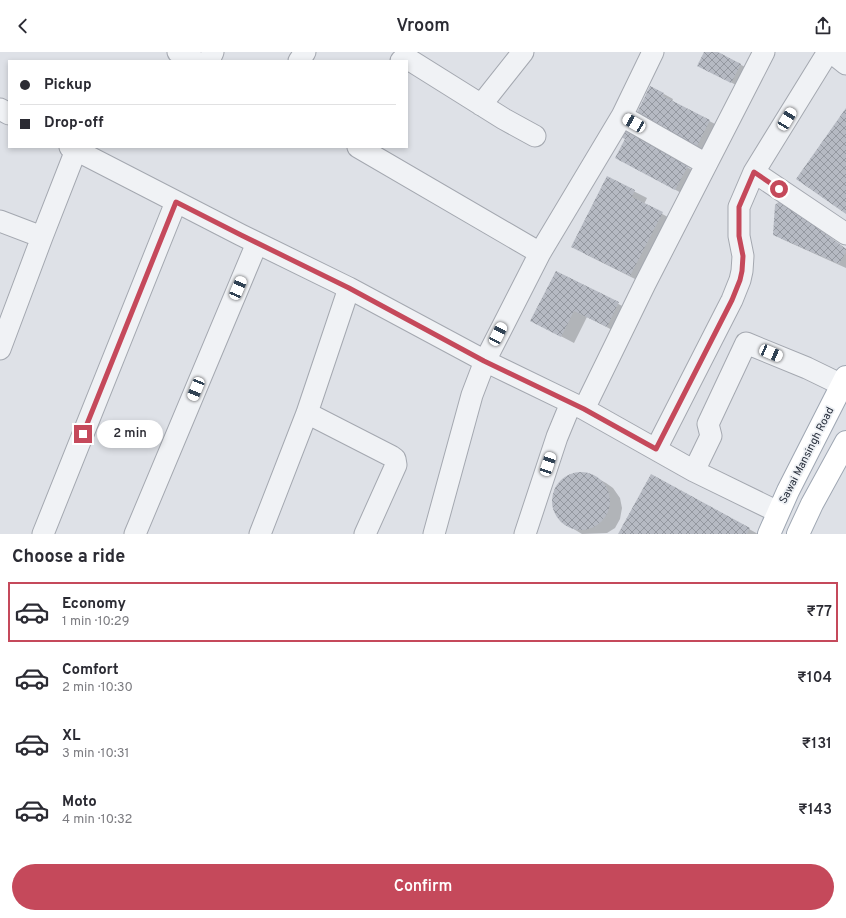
<!DOCTYPE html>
<html lang="en">
<head>
<meta charset="utf-8">
<style>
	body { margin:0; font-family:Overpass,sans-serif; background:#f7f7f7; color:#2b2b33; height:100vh; display:flex; flex-direction:column; font-size:15px; white-space:nowrap }
	* { box-sizing:border-box; margin:0 }
	p { font-size:13px; color:#7c7c81 }
	.icon { flex:none; width:22px; height:22px; fill:none; stroke:currentColor; stroke-width:2; stroke-linecap:round; stroke-linejoin:round }
	.map { position:relative; height:482px; overflow:hidden }
	.panel { display:flex; flex-direction:column; background:#fff; flex:1 }
	.panel>* { flex:none }
	.guide { position:absolute; left:8px; top:8px; width:400px; height:88px; border-radius:0px; box-shadow:0 2px 6px #0003; display:grid; align-content:center; height:88px; padding:0 12px; background:#fff }
	.end { position:absolute; width:18px; height:18px; margin:-9px; border:5px solid #c5495b; background:#fff; box-shadow:0 0 0 2px #fff }
	.from { border-radius:50% }
	.bubble { position:absolute; height:28px; border-radius:14px; background:#fff; box-shadow:0 2px 6px #0003; font-size:13px; font-weight:600; line-height:28px; text-align:center }
	.car { position:absolute; width:12px; height:24px; margin:-12px -6px; border-radius:5px; box-shadow:0 0 3px 1px #0007; background:linear-gradient(#fff 24%,#345 0 40%,#fff 0 76%,#345 0 86%,#fff 0) }
	.guide b { display:flex; align-items:center; gap:14px; height:38px; font-size:15px }
	.guide b+b { border-top:1px solid #e1e1e2 }
	.guide i { width:10px; height:10px; background:#2b2b33 }
	ul { padding:0; list-style:none }
	li { display:flex; align-items:center; gap:12px; height:60px; margin:0 8px 6px; padding:0 4px; border:2px solid transparent; border-radius:0px }
	li div { flex:1 }
	li b { display:block; font-size:15px }
	li em { font-style:normal; font-weight:600 }
	li.selected { border-color:#c5495b }
	li>.icon { width:36px; height:36px; stroke-width:1.5 }
	h2 { padding:0 12px; font-size:18px; line-height:48px }
	.cta { display:flex; gap:8px; margin-top:auto; padding:8px 12px }
	.cta a { flex:1; height:46px; border-radius:24px; background:#c5495b; color:#fff; font-size:16px; font-weight:600; line-height:46px; text-align:center }
	header { display:flex; justify-content:space-between; align-items:center; height:52px; padding:0 12px; background:#fff; font-size:18px; font-weight:600 }
	.map>svg:first-child { display:block }
	.shadow { fill:#0003 }
	.building { fill:url(#building-cross-hatch) }
	.lines { fill:none; stroke-linecap:round; stroke-linejoin:round }
	.minor-casing { stroke:#a4a8b0; stroke-width:23 }
	.major-casing { stroke:#9ea6b2; stroke-width:24 }
	.minor { stroke:#f0f2f5; stroke-width:21 }
	.major { stroke:#fff; stroke-width:22 }
	.route { stroke:#c5495b; stroke-width:5 }
	.labels { text-anchor:middle; stroke-width:3.5; stroke-linejoin:round; paint-order:stroke }
	.street-label { font-size:11px; fill:#282f3c; stroke:#edf0f4 }
</style>
</head>
<body>
<header><svg class="icon" aria-label="back" viewBox="0 0 24 24"><path d="M15 5l-7 7 7 7"/></svg>Vroom<svg class="icon" aria-label="share" viewBox="0 0 24 24"><path d="M12 15V3M7 8l5-5 5 5M5 13v7h14v-7"/></svg></header>
<div class="map">
<svg width="846" height="482" viewBox="0 0 846 482">
	<defs>
		<pattern id="building-cross-hatch" width="8" height="8" patternUnits="userSpaceOnUse"><rect width="8" height="8" fill="#b6bac3"/><path d="M0 0l8 8M0 8l8-8" fill="none" stroke="#9498a0"/></pattern>
	</defs>
	<rect width="100%" height="100%" fill="#dee1e7"/>
	<path class="shadow" d="M 705,0 L 716,0 L 747,16 L 738,34 L 705,17 Z
		M 664,42 L 673,47 L 672,50 L 719,74 L 706,101 L 668,76 L 638,61 Z
		M 626,87 L 681,106 L 679,110 L 697,121 L 685,143 L 626,111 Z
		M 608,126 L 647,146 L 644,152 L 675,169 L 643,231 L 585,202 Z
		M 790,156 L 846,197 L 846,216 L 784,188 L 774,182 Z
		M 556,220 L 632,259 L 620,282 L 587,265 L 574,291 L 532,269 Z
		M 582,421 L 593,424 L 606,431 L 613,436 L 620,446 L 622,456 L 620,467 L 615,476 L 607,481 L 582,482 L 562,470 L 557,464 L 553,454 L 553,444 L 556,435 L 562,428 L 571,423 Z
		M 749,477 L 758,482 L 619,482 Z"/>
	<path class="building" d="M 704,0 L 718,0 L 741,12 L 731,31 L 697,14 Z
		M 650,34 L 664,41 L 663,44 L 710,68 L 696,96 L 664,80 L 667,76 L 637,61 Z
		M 846,56 L 846,162 L 796,127 Z
		M 624,74 L 672,100 L 669,104 L 688,114 L 675,138 L 615,106 L 625,87 L 619,84 Z
		M 607,124 L 635,138 L 632,145 L 663,160 L 630,224 L 571,195 Z
		M 780,149 L 846,197 L 846,200 L 839,212 L 773,183 L 775,153 Z
		M 556,219 L 619,250 L 607,275 L 574,259 L 561,285 L 530,269 Z
		M552 449a29 29 0 1 1 58 0a29 29 0 1 1-58 0Z
		M 651,422 L 750,476 L 747,482 L 618,482 Z"/>
	<g class="lines">
		<defs>
			<path id="minor" d="M 178,0 L 195,9
				M 831,0 L 846,12
				M 209,9 L 213,0
				M 299,9 L 305,0
				M 401,9 L 405,5 L 504,67 L 535,84
				M 481,53 L 523,0
				M 0,57 L 9,62
				M 622,64 L 706,112
				M 70,95 L 241,183 L 349,236 L 485,309 L 584,357 L 694,419 L 778,460
				M 358,95 L 540,201
				M 754,120 L 846,182
				M 0,169 L 42,185
				M 0,297 L 42,185 L 76,98
				M 584,357 L 645,232 L 764,0
				M 307,361 L 391,404 L 395,407 L 396,413 L 365,482
				M 656,397 L 732,248 L 740,228 L 742,219 L 743,204 L 739,184 L 739,155 L 754,120 L 828,0
				M 694,419 L 711,384 L 708,372 L 746,291 L 807,316 L 842,333
				M 43,482 L 176,150
				M 135,482 L 257,191
				M 260,482 L 307,361 L 349,236
				M 434,482 L 472,343 L 485,309 L 540,201 L 622,64 L 653,0
				M 525,482 L 557,385 L 571,351"/>
			<path id="major" d="M 769,482 L 788,439 L 846,325
				M 798,482 L 812,452 L 846,390"/>
		</defs>
		<use href="#minor" class="minor-casing"/>
		<use href="#major" class="major-casing"/>
		<use href="#minor" class="minor"/>
		<use href="#major" class="major"/>
	</g>
	<g class="lines">
		<path class="route" d="M 83,382 L 176,150 L 241,183 L 349,236 L 484,309 L 584,357 L 656,397 L 732,248 L 740,228 L 742,219 L 743,204 L 739,184 L 739,155 L 754,120 L 779,137"/>
	</g>
	<g class="labels">
		<g class="street-label">
			<text transform="translate(806 403) rotate(-63)" y="4">Sawai Mansingh Road</text>
		</g>
	</g>
</svg>
<i class="end from" style="left:779px;top:137px"></i>
<i class="end" style="left:83px;top:382px"></i>
<div class="bubble" style="left:97px;top:368px;width:66px">2 min</div>
<i class="car" style="left:787px;top:67px;rotate:31deg"></i>
<i class="car" style="left:634px;top:71px;rotate:300deg"></i>
<i class="car" style="left:238px;top:236px;rotate:23deg"></i>
<i class="car" style="left:498px;top:282px;rotate:27deg"></i>
<i class="car" style="left:771px;top:301px;rotate:113deg"></i>
<i class="car" style="left:196px;top:337px;rotate:202deg"></i>
<i class="car" style="left:548px;top:412px;rotate:18deg"></i>
<div class="guide">
<b><i class="from"></i>Pickup</b>
<b><i></i>Drop-off</b>
</div>
</div>
<section class="panel">
<h2>Choose a ride</h2>
<ul>
<li class="selected"><svg class="icon" aria-label="car" viewBox="0 0 24 24"><path d="M5 17H2v-5l4-1 3-4h7l3 4 3 1v5h-3M9 17h6M6 11h13"/><circle cx="7" cy="17" r="2"/><circle cx="17" cy="17" r="2"/></svg><div><b>Economy</b><p>1 min · 10:29</p></div><em>₹77</em></li>
<li><svg class="icon" aria-label="car" viewBox="0 0 24 24"><path d="M5 17H2v-5l4-1 3-4h7l3 4 3 1v5h-3M9 17h6M6 11h13"/><circle cx="7" cy="17" r="2"/><circle cx="17" cy="17" r="2"/></svg><div><b>Comfort</b><p>2 min · 10:30</p></div><em>₹104</em></li>
<li><svg class="icon" aria-label="car" viewBox="0 0 24 24"><path d="M5 17H2v-5l4-1 3-4h7l3 4 3 1v5h-3M9 17h6M6 11h13"/><circle cx="7" cy="17" r="2"/><circle cx="17" cy="17" r="2"/></svg><div><b>XL</b><p>3 min · 10:31</p></div><em>₹131</em></li>
<li><svg class="icon" aria-label="car" viewBox="0 0 24 24"><path d="M5 17H2v-5l4-1 3-4h7l3 4 3 1v5h-3M9 17h6M6 11h13"/><circle cx="7" cy="17" r="2"/><circle cx="17" cy="17" r="2"/></svg><div><b>Moto</b><p>4 min · 10:32</p></div><em>₹143</em></li>
</ul>
<div class="cta"><a>Confirm</a></div>
</section>
</body>
</html>
